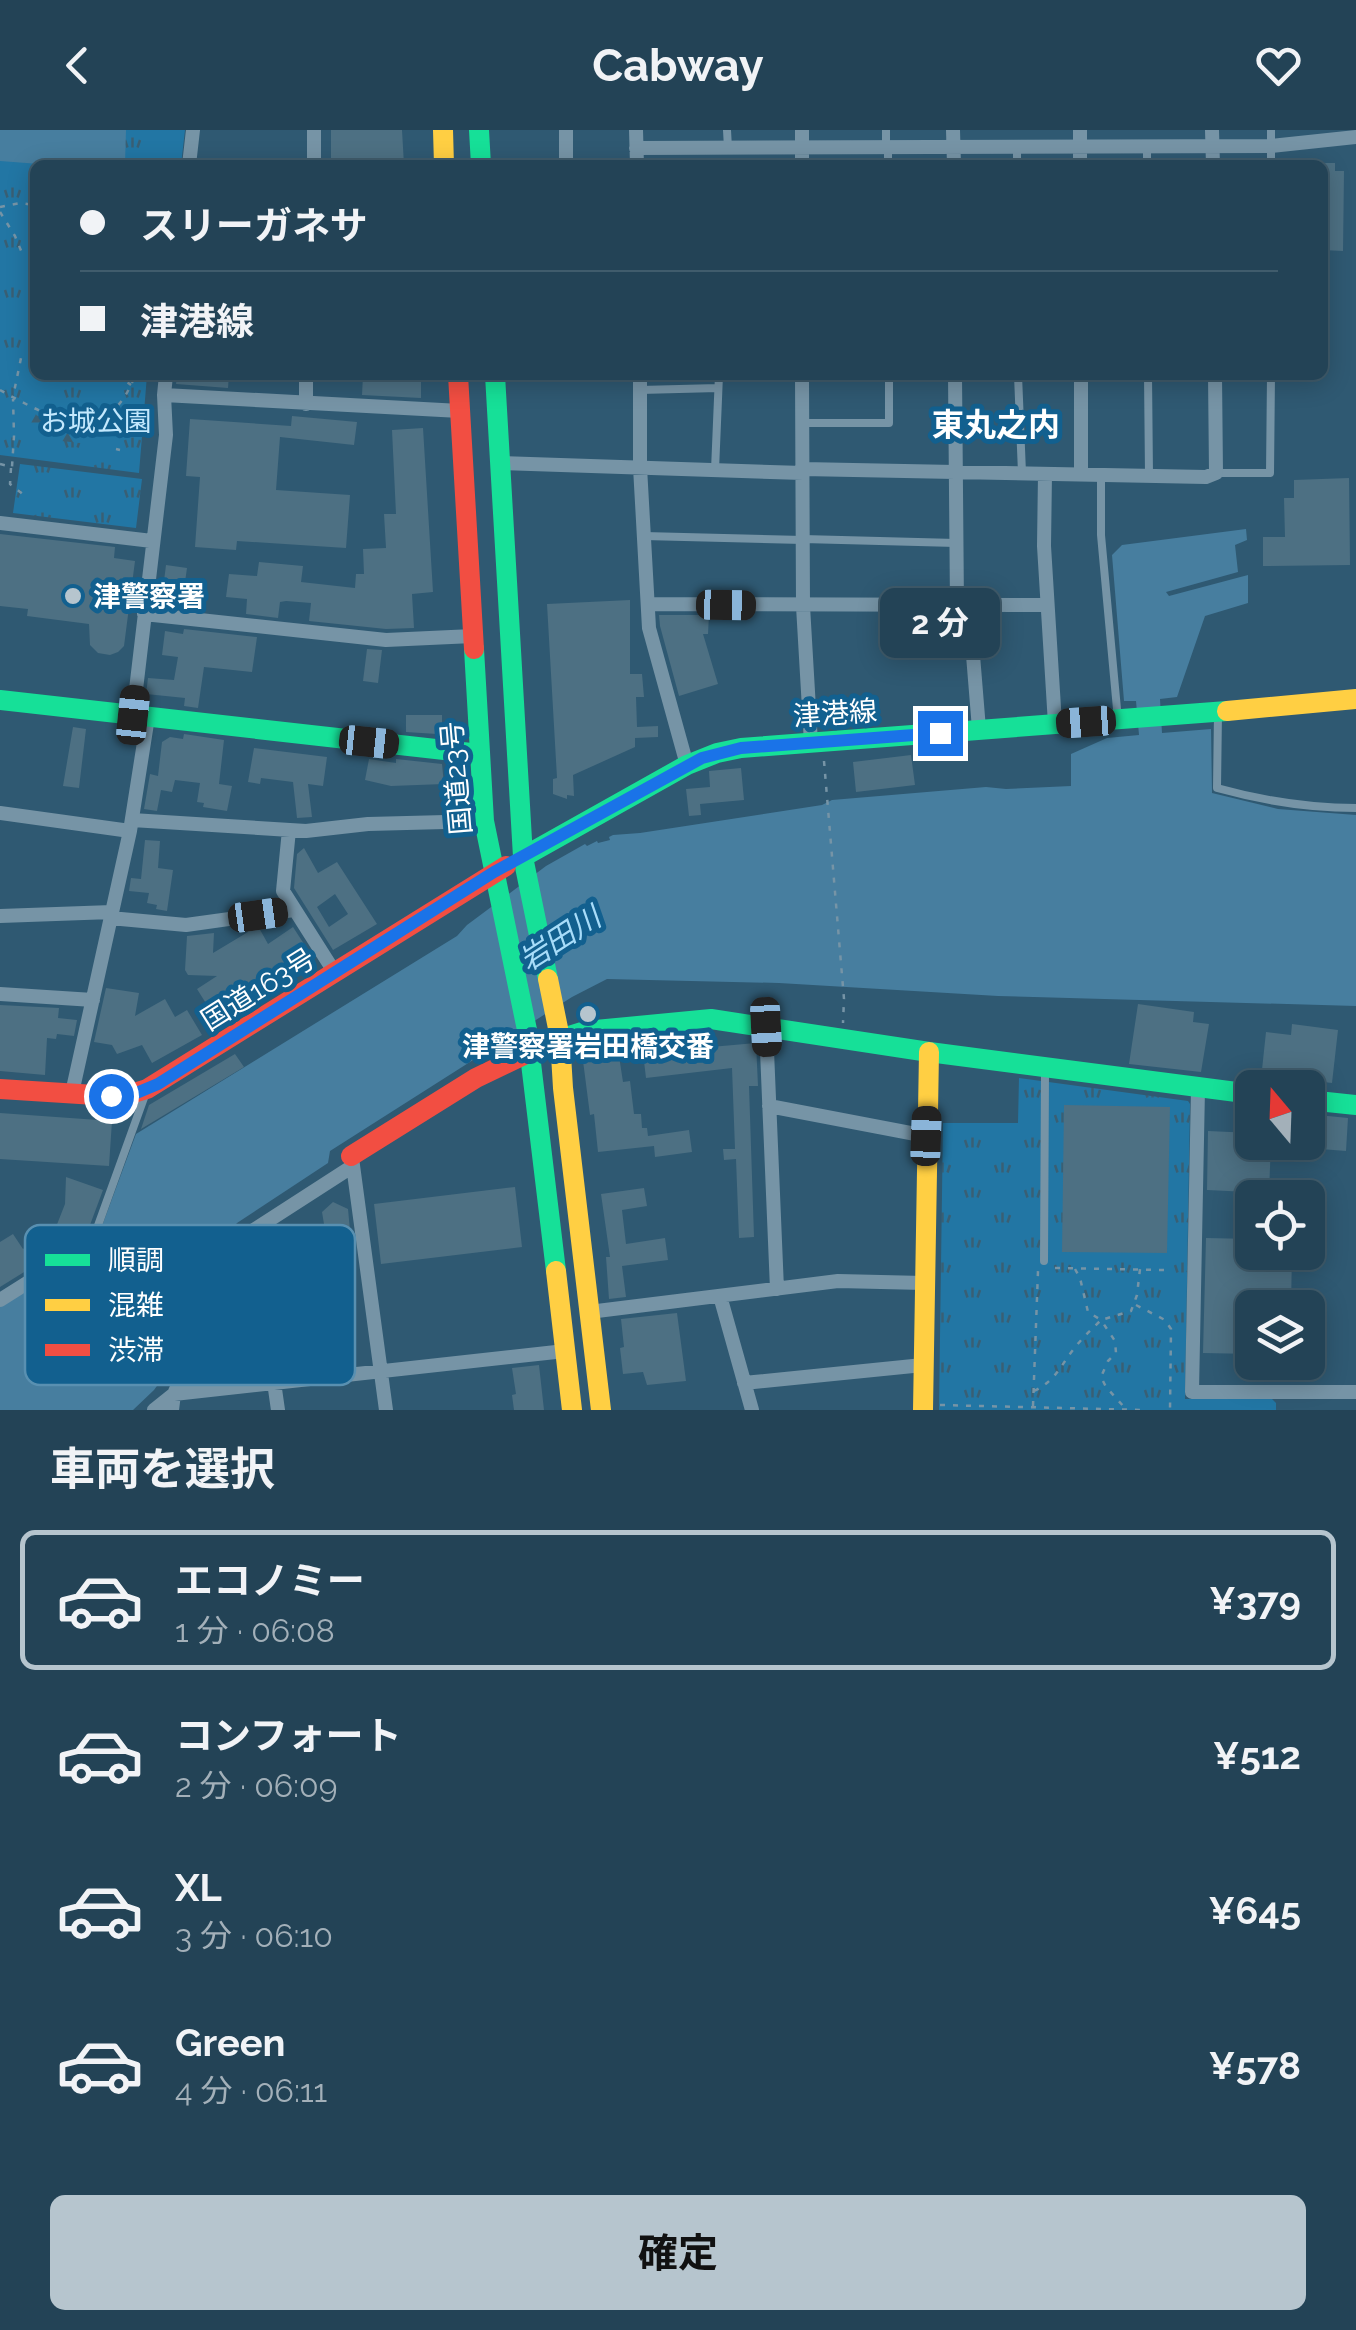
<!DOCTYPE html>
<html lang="ja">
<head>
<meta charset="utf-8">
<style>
	body { margin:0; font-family:Raleway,"Noto Sans JP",sans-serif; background:#2f4e60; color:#f1f3f6; height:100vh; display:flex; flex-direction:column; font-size:38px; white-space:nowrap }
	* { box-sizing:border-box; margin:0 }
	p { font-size:32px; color:#a3b0b9 }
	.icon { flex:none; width:55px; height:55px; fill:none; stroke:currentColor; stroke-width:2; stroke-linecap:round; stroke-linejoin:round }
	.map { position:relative; height:1280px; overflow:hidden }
	.side { display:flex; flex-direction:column; background:#234356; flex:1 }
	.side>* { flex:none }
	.hud { position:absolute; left:30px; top:30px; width:1298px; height:220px; border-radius:15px; box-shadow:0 5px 25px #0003,0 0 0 2px #405c6c; display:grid; align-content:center; height:220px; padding:0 50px; background:#234356 }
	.needle { width:65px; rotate:341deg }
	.controls { position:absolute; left:1235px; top:940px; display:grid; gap:20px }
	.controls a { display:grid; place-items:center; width:90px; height:90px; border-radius:15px; background:#234356; box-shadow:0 5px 25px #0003,0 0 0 2px #405c6c; font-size:50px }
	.end { position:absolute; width:45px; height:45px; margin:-22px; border:12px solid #1a73e8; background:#fff; box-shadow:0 0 0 5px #fff }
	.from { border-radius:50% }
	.bubble { position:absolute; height:70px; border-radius:15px; background:#234356; box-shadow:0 5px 25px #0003,0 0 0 2px #405c6c; font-size:32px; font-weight:700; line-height:70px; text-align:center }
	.car { position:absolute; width:30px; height:60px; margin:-30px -15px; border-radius:12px; box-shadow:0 0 8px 2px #0007; background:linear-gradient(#222 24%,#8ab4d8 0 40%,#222 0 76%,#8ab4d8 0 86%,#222 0) }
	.hud b { display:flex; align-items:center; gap:35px; height:95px; font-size:38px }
	.hud b+b { border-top:2px solid #405c6c }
	.hud i { width:25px; height:25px; background:#f1f3f6 }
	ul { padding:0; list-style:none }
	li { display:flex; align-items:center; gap:30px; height:140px; margin:0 20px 15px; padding:0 30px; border:5px solid transparent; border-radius:15px }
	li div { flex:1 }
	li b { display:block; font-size:38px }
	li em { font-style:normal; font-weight:700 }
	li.selected { border-color:#b6c5ce }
	li>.icon { width:90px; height:90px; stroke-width:1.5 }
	h2 { padding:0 50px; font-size:45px; line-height:120px }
	.action { display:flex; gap:20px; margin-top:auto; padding:20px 50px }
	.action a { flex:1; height:115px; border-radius:15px; background:#b6c5ce; color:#111; font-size:40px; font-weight:700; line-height:115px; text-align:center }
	header { display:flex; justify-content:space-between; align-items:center; height:130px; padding:0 50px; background:#234356; font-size:45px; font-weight:700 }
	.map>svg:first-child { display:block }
	.grass { fill:url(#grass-tufts) }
	.forest { fill:url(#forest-firs) }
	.water { fill:#477e9f }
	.building { fill:#4d7083; fill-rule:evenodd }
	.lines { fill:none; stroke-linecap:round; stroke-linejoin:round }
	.path { stroke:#7694a6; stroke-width:2.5; stroke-dasharray:5 8; stroke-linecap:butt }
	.lane { stroke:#7694a6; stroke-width:8 }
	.street { stroke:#7694a6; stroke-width:14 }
	.fast { stroke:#16e098; stroke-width:20 }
	.slow { stroke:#ffcf43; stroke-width:20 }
	.jam { stroke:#f24e42; stroke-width:20 }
	.route { stroke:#1a73e8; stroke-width:12 }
	.poi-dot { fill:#b6c5ce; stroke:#12608f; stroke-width:4 }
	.labels { text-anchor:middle; stroke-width:10; stroke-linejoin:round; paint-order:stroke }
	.park-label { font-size:28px; fill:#c3e8fd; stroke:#12608f }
	.poi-label { font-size:28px; font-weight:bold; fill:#fff; stroke:#12608f; text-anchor:start }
	.street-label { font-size:28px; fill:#fff; stroke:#12608f }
	.water-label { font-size:30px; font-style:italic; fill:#a7dcf9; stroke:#12608f }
	.quarter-label { font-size:32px; font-weight:bold; fill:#fff; stroke:#12608f }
	.key { fill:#12608f; stroke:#5990b1; stroke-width:2.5 }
	.key-label { font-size:28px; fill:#fff }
</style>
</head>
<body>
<header><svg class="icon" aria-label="back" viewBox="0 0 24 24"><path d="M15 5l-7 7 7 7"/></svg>Cabway<svg class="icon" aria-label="heart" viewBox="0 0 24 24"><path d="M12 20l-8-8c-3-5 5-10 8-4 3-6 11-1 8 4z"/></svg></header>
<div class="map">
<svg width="1356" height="1280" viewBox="0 0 1356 1280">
	<defs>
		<pattern id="grass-tufts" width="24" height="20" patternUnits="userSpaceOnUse" patternTransform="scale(2.5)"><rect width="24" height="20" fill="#2276a4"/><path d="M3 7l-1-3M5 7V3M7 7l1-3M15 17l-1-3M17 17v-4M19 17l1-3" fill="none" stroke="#395f74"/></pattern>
		<pattern id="forest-firs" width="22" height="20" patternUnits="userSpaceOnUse" patternTransform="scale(2.5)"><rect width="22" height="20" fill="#2276a4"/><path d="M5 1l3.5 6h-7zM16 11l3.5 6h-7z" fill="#395f74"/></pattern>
	</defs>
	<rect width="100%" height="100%" fill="#2f5972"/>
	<path class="grass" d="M 0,0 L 185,0 L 181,35 L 35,35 L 35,245 L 147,245 L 139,343 L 0,325 Z
		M 20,334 L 142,349 L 136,398 L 13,383 Z
		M 1019,948 L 1188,971 L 1190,974 L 1185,1269 L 1272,1269 L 1276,1273 L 1276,1280 L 939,1280 L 943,993 L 1018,993 Z"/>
	<path class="forest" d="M 19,279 C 52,291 82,305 114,286 L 118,289 L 116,308 L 107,316 L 25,307 L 19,303 L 16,282 Z"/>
	<path class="water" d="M 0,0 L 126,0 L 125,35 L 52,35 L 0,31 Z
		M 1246,399 L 1247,410 L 1235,415 L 1238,442 L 1166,462 L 1169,466 L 1248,445 L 1248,473 L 1205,486 L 1177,567 L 1160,569 L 1162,603 L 1211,599 L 1212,663 L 1278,679 L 1356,685 L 1356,876 L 998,866 L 779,853 L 607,849 L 572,867 L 330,1021 L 328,1033 L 237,1093 L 228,1103 L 221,1113 L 162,1249 L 154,1260 L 133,1280 L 0,1280 L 0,1177 L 95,1115 L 136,1004 L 457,806 L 467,795 L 546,736 L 585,714 L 587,716 L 597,711 L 598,713 L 610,710 L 609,707 L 613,705 L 640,703 L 822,675 L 832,670 L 986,657 L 1006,659 L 1071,656 L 1071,624 L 1107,608 L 1139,605 L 1136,571 L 1124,571 L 1112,425 L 1122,415 Z"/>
	<path class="building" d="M 331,0 L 402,0 L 404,35 L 331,35 Z
		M 1322,33 L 1335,33 L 1335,41 L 1344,41 L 1343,121 L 1322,120 Z
		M 177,245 L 229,245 L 228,258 L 176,254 Z
		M 363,245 L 421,245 L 421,268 L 362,265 Z
		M 292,286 L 357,292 L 354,315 L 280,307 L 276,360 L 350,365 L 346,418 L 237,411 L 236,420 L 195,417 L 200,347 L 186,346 L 190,289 L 291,296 Z
		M 423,298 L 433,462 L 412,464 L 414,498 L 386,499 L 309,491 L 311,473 L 286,471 L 280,472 L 278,488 L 246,484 L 247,469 L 226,467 L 229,444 L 257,446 L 259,432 L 303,436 L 301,452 L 355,458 L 356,444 L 364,444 L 363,419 L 386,418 L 384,384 L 396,384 L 392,300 Z
		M 1349,348 L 1350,435 L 1263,436 L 1263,407 L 1285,407 L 1284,368 L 1294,368 L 1294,350 Z
		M 0,404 L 115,417 L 114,428 L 135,431 L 124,516 L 118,522 L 110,525 L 98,523 L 90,515 L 89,494 L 27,486 L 28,479 L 0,476 Z
		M 166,435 L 187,438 L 184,459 L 190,460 L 187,478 L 161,475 Z
		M 630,470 L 630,544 L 642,544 L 644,567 L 636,567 L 637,597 L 658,596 L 658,607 L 635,608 L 635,617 L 573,645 L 574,666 L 567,665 L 567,669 L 553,664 L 553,649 L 557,648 L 547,474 Z
		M 659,485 L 709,485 L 708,504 L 703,504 L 718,554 L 679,566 L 660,496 Z
		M 184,499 L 257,507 L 252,542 L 204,537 L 198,578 L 184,576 L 185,568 L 146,564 L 148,548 L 174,550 L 178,527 L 162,525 L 165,501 L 183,504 Z
		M 367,519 L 382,520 L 378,553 L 363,551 Z
		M 406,585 L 442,585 L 442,599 L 437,604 L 406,602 Z
		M 73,597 L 86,599 L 79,658 L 63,656 Z
		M 184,604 L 224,610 L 219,654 L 232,656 L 227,681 L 203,677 L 204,673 L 197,672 L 200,653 L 175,650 L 172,662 L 161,660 L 157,681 L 144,679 L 150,644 L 158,646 L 162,612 L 170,607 L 183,609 Z
		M 254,618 L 327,627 L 323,656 L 308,654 L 312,687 L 297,688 L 293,652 L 261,648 L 260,654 L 248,652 Z
		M 911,625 L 915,655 L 856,662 L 853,632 Z
		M 369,629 L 396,633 L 396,629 L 442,634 L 444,654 L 391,656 L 365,650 Z
		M 741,638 L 744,670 L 700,674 L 701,685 L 689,686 L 686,659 L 710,657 L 709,641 Z
		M 145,710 L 160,711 L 158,738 L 173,740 L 167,781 L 156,779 L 157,775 L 147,773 L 149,763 L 129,761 L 131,748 L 141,749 Z
		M 304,718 L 318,743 L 337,732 L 377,794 L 333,820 L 294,758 L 297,724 ZM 335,764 L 348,784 L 329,797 L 317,777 Z
		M 258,796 L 268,814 L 293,797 L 315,831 L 219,894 L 197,859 L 217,846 L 188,845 L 185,840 L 187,806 L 214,803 L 213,823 L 248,802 L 246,798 Z
		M 106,858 L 139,863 L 135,886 L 165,869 L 175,887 L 187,880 L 202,905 L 152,933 L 142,915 L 117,924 L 112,915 L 94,912 Z
		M 1138,874 L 1194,882 L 1193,892 L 1209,894 L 1201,942 L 1129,934 Z
		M 0,875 L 59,878 L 58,888 L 77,890 L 74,906 L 57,904 L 56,909 L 47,908 L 45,945 L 0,941 Z
		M 1292,894 L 1338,900 L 1332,953 L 1281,947 L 1281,951 L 1261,949 L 1266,902 L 1291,905 Z
		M 617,913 L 623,952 L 630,951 L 634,984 L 641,984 L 642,998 L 647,998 L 648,1006 L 689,1000 L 692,1022 L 655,1027 L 654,1016 L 598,1022 L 594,984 L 590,985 L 582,923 L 588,916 Z
		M 756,913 L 758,956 L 749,956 L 754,1107 L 739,1108 L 736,1029 L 724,1030 L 723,1019 L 735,1019 L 732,938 L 646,948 L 643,923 Z
		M 235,924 L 244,937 L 141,999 L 149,975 Z
		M 1064,975 L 1170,977 L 1167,1123 L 1062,1122 Z
		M 0,983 L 112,991 L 109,1036 L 0,1029 Z
		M 1308,984 L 1348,988 L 1346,1021 L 1308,1018 Z
		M 1208,1001 L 1252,1003 L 1252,1012 L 1271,1012 L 1269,1063 L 1207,1060 Z
		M 66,1047 L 103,1060 L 87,1103 L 0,1157 L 0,1112 L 13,1104 L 23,1119 L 56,1097 L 65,1074 Z
		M 515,1057 L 522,1117 L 381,1134 L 374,1074 Z
		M 644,1058 L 647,1076 L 622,1080 L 626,1114 L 665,1108 L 668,1130 L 622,1136 L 626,1167 L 609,1169 L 606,1127 L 610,1127 L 601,1064 Z
		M 333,1072 L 348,1079 L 352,1122 L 280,1131 L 277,1099 L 324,1094 L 322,1082 Z
		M 1206,1108 L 1252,1109 L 1252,1122 L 1292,1122 L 1291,1178 L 1252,1178 L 1252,1224 L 1203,1223 Z
		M 677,1183 L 686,1251 L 647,1255 L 643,1242 L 623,1244 L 620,1218 L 624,1217 L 621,1189 Z
		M 539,1235 L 544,1280 L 514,1280 L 512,1265 L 516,1264 L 512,1238 Z"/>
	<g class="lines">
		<path class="path" d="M 0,77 L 20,73 L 35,75
			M 0,82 L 15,106 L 22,123
			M 117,245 L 131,255
			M 0,260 C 50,288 108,320 135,245
			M 116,319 L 120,320
			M 0,334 L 12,337 L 14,306 L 13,267 L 21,228
			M 11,338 L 10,354 L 24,365
			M 824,631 L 844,869 L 843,893
			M 1055,1138 L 1164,1140
			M 1075,1139 L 1080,1148 L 1088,1182 L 1101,1190 L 1131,1181 L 1137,1165 L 1140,1139
			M 1136,1175 L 1165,1190 L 1171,1199 L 1170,1280
			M 1034,1261 C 1056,1250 1059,1238 1073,1220 C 1081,1209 1091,1200 1101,1190 L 1115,1211 L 1116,1223 L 1108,1231 L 1101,1247 L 1106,1257 L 1125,1278 L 1122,1280
			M 940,1275 L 1144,1280
			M 1033,1276 L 1038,1141"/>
		<path class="lane" d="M 727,0 L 728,18
			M 886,0 L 886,16
			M 888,16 L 888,35
			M 1017,16 L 1017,35
			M 1147,16 L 1147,35
			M 1271,35 L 1271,0
			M 1018,245 L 1022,343
			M 1148,245 L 1149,345
			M 640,260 L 718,258
			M 802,293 L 889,293 L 889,245
			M 715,340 L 719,245
			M 1216,343 L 1270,343 L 1271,245
			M 1101,346 L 1101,405 L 1118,590
			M 644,406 L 803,410
			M 803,409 L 956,413
			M 1218,583 L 1217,658 C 1264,671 1308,678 1356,678
			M 92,1112 L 144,968
			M 1044,1131 L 1045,942"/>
		<path class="street" d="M 566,0 L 566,35
			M 636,0 L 637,35
			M 953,0 L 954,35
			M 1212,0 L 1213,35
			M 636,18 L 1271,16 L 1356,7
			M 189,35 L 193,0
			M 314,35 L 314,0
			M 802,35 L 802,0
			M 1080,35 L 1080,0
			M 640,245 L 640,337 L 649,498 L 687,635
			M 802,245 L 803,476 L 811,613
			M 955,245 L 957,476
			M 1081,245 L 1081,344
			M 164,265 L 460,281
			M 306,274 L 306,245
			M 501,333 L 803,343
			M 803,339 L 1206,347 L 1216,343 L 1215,245
			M 1045,344 L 1044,416 L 1055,594
			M 0,393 L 152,411
			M 648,474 L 1047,475
			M 969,476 L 979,599
			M 144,484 L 386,510 L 473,506
			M 133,585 L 166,305 L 164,265 L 166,245
			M 0,683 L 130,701
			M 132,690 L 306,701 L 368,694 L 484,691
			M 289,700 L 283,761 L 335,843
			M 0,786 L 112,782
			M 110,788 L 186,795 L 294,780
			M 0,864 L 93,870
			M 766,897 L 777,1159
			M 1198,959 L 1192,1262 L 1356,1262
			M 72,963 L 130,701 L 148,587
			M 769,976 L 926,1006
			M 352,1028 L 386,1280
			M 720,1166 L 752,1280
			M 0,1170 L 92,1112
			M 589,1182 L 838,1151 L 924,1153
			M 274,1252 L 278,1280
			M 744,1253 L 923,1235
			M 154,1280 L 174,1264 L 565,1221
			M 172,1280 L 174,1264 L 240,1112 L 246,1105 L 353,1036"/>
		<path class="fast" d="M 479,0 L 481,35
			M 495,245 L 523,727 L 548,849
			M 474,519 L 484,691 L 527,900 L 556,1141
			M 0,570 L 480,624
			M 523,727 L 687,635 L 717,623 L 741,618 L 1227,581
			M 553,911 L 585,901 L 711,889 L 929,922 L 1252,964
			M 1308,970 L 1356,975"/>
		<path class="slow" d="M 443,0 L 444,35
			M 1227,581 L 1356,569
			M 548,849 L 560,908 L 563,958 L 601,1280
			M 556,1141 L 572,1280
			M 923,1280 L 929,922"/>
		<path class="jam" d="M 458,245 L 474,519
			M 0,959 L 111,966 L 127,965 L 147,959 L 506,736
			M 351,1026 L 476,948 L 553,911"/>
	</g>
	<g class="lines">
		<path class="route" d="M 111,966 L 134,964 L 158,954 L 494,742 L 702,628 L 741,618 L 940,603"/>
	</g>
	<g class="poi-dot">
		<circle cx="73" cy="466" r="10"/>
		<circle cx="588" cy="884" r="10"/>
	</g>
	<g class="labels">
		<g class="park-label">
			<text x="96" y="301">お城公園</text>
		</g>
		<g class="poi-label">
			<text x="93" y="476">津警察署</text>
			<text x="588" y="926" text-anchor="middle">津警察署岩田橋交番</text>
		</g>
		<g class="street-label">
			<text transform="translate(835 583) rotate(-4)" y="10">津港線</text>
			<text transform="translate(456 648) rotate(-95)" y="10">国道23号</text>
			<text transform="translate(258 859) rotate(-32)" y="10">国道163号</text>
		</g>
		<g class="water-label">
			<text transform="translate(560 809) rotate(-33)" y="10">岩田川</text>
		</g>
		<g class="quarter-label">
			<text x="996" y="306">東丸之内</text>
		</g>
	</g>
	<rect x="25" y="1095" width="330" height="160" rx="15" class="key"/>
	<rect x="45" y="1124" width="45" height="12" fill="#16e098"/>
	<rect x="45" y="1169" width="45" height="12" fill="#ffcf43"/>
	<rect x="45" y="1214" width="45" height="12" fill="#f24e42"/>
	<g class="key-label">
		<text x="108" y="1140">順調</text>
		<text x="108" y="1185">混雑</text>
		<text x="108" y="1230">渋滞</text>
	</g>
</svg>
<div class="controls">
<a><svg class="needle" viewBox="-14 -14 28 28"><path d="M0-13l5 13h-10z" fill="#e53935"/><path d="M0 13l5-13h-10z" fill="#a3b0b9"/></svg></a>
<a><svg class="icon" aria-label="locate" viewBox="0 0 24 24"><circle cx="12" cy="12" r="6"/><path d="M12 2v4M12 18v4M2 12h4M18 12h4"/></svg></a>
<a><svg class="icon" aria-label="layers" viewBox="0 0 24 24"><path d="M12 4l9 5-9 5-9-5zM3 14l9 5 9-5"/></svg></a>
</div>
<i class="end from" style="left:111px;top:966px"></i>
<i class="end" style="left:940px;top:603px"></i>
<div class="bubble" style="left:880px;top:458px;width:120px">2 分</div>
<i class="car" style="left:726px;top:475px;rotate:91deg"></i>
<i class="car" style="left:133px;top:585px;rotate:6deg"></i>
<i class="car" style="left:1086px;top:592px;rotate:266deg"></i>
<i class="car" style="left:369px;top:612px;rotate:96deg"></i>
<i class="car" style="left:258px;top:785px;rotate:82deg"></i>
<i class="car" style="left:766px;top:897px;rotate:177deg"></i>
<i class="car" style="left:926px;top:1006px;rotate:2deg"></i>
<div class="hud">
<b><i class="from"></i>スリーガネサ</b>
<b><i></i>津港線</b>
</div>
</div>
<section class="side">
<h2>車両を選択</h2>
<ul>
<li class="selected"><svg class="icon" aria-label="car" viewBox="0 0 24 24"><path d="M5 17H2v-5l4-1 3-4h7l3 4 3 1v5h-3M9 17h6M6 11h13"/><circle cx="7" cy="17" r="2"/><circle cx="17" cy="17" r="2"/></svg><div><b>エコノミー</b><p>1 分 · 06:08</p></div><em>¥379</em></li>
<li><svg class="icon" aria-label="car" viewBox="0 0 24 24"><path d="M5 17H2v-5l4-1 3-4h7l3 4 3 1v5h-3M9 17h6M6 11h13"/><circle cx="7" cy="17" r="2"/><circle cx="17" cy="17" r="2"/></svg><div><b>コンフォート</b><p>2 分 · 06:09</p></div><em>¥512</em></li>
<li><svg class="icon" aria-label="car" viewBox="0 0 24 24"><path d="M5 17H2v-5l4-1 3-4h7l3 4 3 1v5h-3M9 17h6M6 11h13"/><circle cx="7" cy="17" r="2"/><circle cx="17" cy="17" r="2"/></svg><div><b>XL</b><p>3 分 · 06:10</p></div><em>¥645</em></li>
<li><svg class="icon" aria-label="car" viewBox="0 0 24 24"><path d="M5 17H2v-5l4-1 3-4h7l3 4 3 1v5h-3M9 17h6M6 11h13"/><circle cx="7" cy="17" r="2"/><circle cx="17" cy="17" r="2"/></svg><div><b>Green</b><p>4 分 · 06:11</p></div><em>¥578</em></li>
</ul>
<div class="action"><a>確定</a></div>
</section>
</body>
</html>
